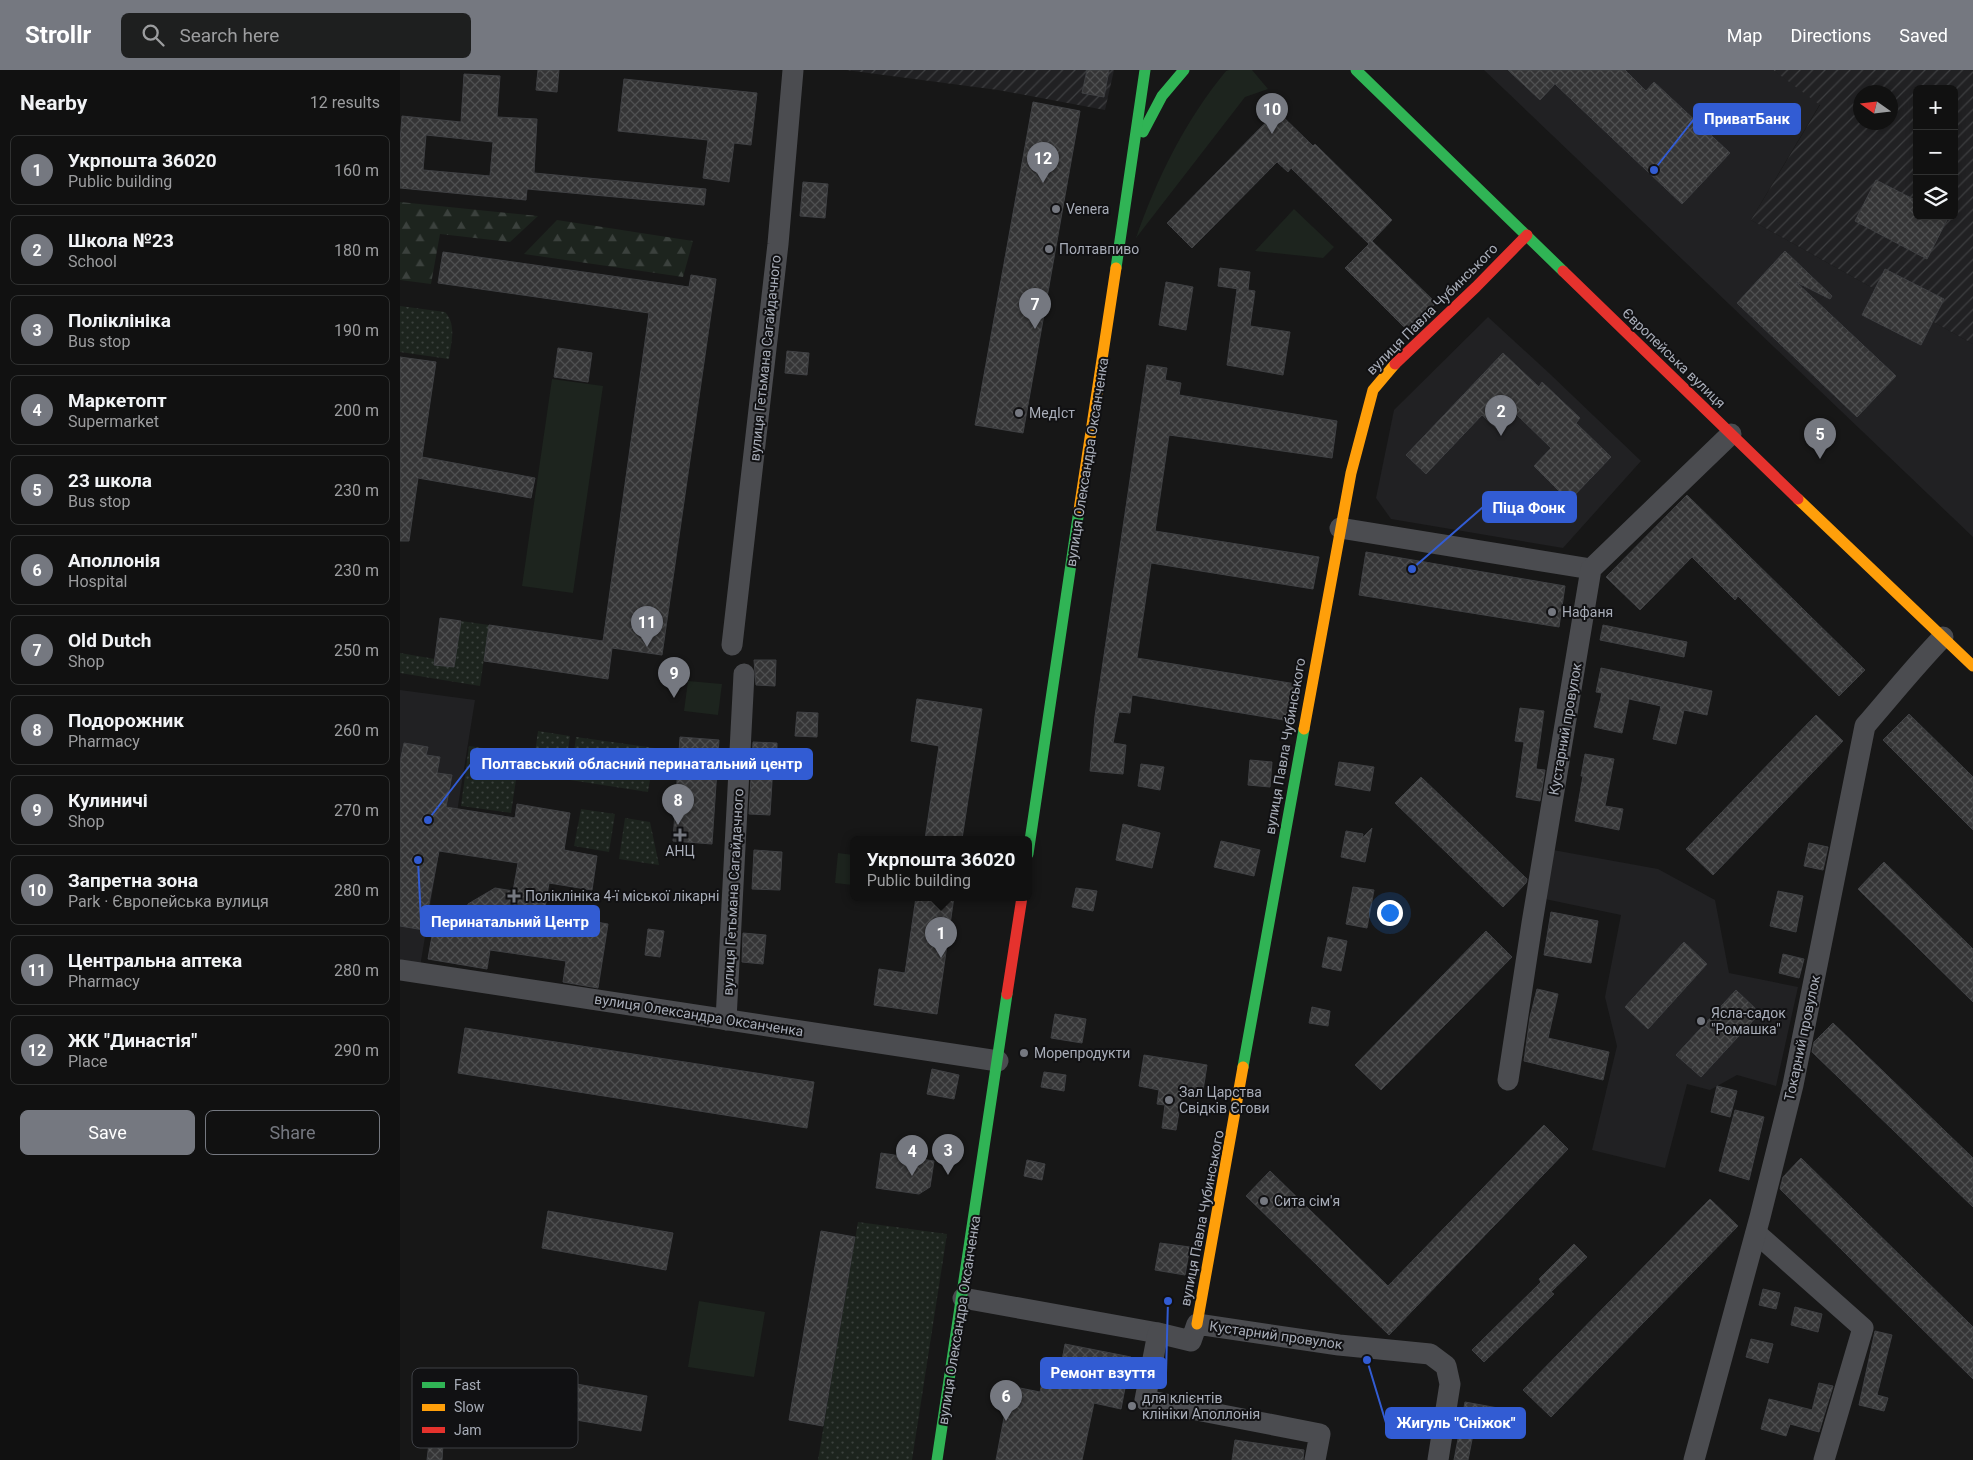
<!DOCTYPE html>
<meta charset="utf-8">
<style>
body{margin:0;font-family:Roboto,sans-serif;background:#1e1f1f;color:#f1f3f6}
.controls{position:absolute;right:15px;top:15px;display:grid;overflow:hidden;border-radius:8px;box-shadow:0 2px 8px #0003}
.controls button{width:45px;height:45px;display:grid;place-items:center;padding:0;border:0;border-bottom:1px solid #303131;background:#111;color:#f1f3f6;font:25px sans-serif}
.compass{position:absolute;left:1453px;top:15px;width:45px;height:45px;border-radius:50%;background:#111;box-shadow:0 2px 8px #0003;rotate:284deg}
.you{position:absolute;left:989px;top:842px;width:18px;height:18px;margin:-12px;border:4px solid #fff;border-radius:50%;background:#1a73e8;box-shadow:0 0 0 8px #1a73e833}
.badge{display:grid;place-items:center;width:32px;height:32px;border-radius:50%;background:#757880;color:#fff;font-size:16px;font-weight:700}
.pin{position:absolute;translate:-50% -41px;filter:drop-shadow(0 1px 2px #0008)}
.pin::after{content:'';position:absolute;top:26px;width:18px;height:15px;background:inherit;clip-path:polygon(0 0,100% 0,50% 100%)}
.popup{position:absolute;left:450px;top:766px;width:182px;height:65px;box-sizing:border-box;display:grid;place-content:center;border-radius:8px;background:#111;filter:drop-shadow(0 1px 4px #0005);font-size:16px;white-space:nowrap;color:#9c9d9f}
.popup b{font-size:19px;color:#f1f3f6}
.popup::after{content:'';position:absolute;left:50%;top:100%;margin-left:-10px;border:10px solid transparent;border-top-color:#111}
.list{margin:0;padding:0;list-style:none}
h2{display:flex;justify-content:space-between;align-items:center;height:65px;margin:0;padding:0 20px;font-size:21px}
h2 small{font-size:16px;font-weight:400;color:#9c9d9f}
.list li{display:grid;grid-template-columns:32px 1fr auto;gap:15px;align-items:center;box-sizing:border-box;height:70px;margin:0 10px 10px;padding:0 10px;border:1px solid #303131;border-radius:8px}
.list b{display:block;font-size:19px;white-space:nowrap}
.list p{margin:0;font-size:16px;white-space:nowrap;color:#9c9d9f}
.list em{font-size:16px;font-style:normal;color:#9c9d9f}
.actions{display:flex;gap:10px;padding:15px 20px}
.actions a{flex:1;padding:11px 0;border:1px solid #757880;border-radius:8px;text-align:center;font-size:18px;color:#757880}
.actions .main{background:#757880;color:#fff}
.icon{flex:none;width:28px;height:28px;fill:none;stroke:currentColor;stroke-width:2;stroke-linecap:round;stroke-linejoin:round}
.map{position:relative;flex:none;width:1573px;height:1390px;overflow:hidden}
header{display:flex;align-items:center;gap:30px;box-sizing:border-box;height:70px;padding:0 25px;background:#757880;color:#fff}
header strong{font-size:24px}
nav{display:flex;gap:28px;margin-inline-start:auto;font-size:18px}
.search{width:350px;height:45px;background:#1e1f1f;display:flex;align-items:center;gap:12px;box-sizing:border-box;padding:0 18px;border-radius:8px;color:#9c9d9f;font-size:19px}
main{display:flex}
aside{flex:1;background:#111}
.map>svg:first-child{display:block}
.built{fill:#212123}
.industrial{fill:url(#industrial-furrows);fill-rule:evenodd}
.grass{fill:url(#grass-dots)}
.forest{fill:url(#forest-firs)}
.park{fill:#1d241e}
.building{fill:url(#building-cross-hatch);stroke:#3f4043;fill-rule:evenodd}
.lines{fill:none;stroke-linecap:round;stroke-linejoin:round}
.street{stroke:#4b4c50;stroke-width:21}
.fast{stroke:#30b455;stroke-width:11}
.slow{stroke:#ff9f0a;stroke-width:11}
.jam{stroke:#e5322d;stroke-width:11}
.poi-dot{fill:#757880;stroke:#111113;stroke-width:2}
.labels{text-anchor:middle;stroke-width:4;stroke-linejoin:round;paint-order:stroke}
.poi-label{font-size:14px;fill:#a8adb8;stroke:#111113;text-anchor:start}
.street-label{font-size:14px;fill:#a8adb8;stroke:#111113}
.key{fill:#111113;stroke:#3e4045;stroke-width:1}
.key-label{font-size:14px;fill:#a8adb8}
.leader{fill:none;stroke:#325cd3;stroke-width:2}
.callout-dot{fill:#325cd3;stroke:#111113;stroke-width:2}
.callout{fill:#325cd3;stroke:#325cd3;stroke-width:2}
.callout-label{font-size:15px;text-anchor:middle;font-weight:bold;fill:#fff}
</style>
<header>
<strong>Strollr</strong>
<div class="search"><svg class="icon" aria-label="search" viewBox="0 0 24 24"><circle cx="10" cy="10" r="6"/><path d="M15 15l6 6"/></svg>Search here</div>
<nav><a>Map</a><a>Directions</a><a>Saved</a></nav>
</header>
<main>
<aside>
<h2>Nearby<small>12 results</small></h2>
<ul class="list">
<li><span class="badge">1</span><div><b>Укрпошта 36020</b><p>Public building</p></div><em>160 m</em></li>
<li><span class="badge">2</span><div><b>Школа №23</b><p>School</p></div><em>180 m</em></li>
<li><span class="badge">3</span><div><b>Поліклініка</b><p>Bus stop</p></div><em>190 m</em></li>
<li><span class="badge">4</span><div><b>Маркетопт</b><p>Supermarket</p></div><em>200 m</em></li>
<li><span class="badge">5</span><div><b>23 школа</b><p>Bus stop</p></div><em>230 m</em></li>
<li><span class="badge">6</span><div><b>Аполлонія</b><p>Hospital</p></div><em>230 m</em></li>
<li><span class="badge">7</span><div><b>Old Dutch</b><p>Shop</p></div><em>250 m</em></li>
<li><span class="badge">8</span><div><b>Подорожник</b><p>Pharmacy</p></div><em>260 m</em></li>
<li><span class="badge">9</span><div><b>Кулиничі</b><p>Shop</p></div><em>270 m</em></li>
<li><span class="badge">10</span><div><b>Запретна зона</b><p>Park · Європейська вулиця</p></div><em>280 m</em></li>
<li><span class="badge">11</span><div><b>Центральна аптека</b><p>Pharmacy</p></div><em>280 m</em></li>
<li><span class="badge">12</span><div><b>ЖК &quot;Династія&quot;</b><p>Place</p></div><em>290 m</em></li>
</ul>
<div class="actions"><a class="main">Save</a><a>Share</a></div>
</aside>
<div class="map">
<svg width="1573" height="1390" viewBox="0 0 1573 1390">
<defs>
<pattern id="industrial-furrows" width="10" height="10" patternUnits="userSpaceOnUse" patternTransform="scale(1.25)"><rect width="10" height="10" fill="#212123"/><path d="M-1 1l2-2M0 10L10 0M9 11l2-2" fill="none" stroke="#3e3f41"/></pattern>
<pattern id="grass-dots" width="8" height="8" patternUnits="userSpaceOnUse" patternTransform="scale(1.25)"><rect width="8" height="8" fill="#1d241e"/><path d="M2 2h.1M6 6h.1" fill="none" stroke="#3b413d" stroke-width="1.8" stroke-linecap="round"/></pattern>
<pattern id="forest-firs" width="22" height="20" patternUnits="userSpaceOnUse" patternTransform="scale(1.25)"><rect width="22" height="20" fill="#1d241e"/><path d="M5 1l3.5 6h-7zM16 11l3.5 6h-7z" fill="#3b413d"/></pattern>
<pattern id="building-cross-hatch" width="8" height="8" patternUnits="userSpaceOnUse" patternTransform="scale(1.25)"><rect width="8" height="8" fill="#353536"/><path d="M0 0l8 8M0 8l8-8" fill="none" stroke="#4f5051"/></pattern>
</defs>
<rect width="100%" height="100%" fill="#171717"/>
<!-- built -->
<g class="built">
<polygon points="1084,0 1373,0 1420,34 1351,150 1573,274 1573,467"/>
<polygon points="1088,247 1150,304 1241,391 1163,478 991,449 976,428 994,340"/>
<polygon points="0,620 75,630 54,761 41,770 20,897 0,894"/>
<polygon points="1153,780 1258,799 1315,830 1329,903 1398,917 1376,1016 1337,1005 1310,1020 1287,1014 1265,1098 1192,1080 1217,976 1205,927 1221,845 1145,829"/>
</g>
<!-- industrial -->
<g class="industrial">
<polygon points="446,0 714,0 705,40 598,20"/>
<path d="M1373,0H1573V274L1351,150L1420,35ZM1517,19H1554V146H1517ZM1460,22H1490V52H1460Z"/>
</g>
<!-- grass -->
<g class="grass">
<path d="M0,236L45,242C57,255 51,273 49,289L0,282Z"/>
<polygon points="61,551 89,555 80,616 0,603 0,583 35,589 34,595 54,597"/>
<polygon points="138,661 170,666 164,709 132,705"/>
<polygon points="176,667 255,678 248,722 170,710"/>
<polygon points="69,676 120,683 111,743 61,736"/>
<polygon points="181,739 215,744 209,782 174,776"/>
<polygon points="225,748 250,752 259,795 219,789"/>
<polygon points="458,1152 547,1164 512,1390 418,1390"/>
</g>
<!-- forest -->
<g class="forest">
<polygon points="0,132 138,146 110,172 40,164 31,214 0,210"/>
<polygon points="157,150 293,171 283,207 124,184"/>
</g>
<!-- park -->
<g class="park">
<path d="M829,0H852L868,19L845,27L736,168C757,108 785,51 826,1Z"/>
<polygon points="894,139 934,177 923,188 855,181"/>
<polygon points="152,309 203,316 173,523 122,516"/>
<polygon points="288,611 322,614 318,645 284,641"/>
<polygon points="438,783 453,785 453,815 435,813"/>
<polygon points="299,1231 365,1242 354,1307 288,1297"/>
</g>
<!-- building -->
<g class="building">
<polygon points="138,0 159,0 157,22 136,20"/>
<polygon points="687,0 709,0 704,27 682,23"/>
<polygon points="1108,0 1225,0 1246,21 1254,12 1330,83 1282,134 1155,14 1140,30"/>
<path d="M64,4L100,6L97,47L137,49L134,103L306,119L304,135L127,119L126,130L0,118V71L2,46L61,52ZM26,65L93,72L90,106L23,100Z"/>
<polygon points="224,9 357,23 351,75 334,73 329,112 303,108 308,70 218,61"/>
<polygon points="633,32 680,41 623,363 575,355"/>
<polygon points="877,41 913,76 915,74 992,150 972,171 1036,233 1007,260 945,198 969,174 891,98 888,102 877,92 792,178 767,153"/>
<polygon points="1476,110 1517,131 1517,146 1549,146 1527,189 1455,151"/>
<polygon points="403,112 428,114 425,148 400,146"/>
<polygon points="1385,181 1432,226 1430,229 1396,212 1496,306 1457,347 1337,233"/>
<polygon points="43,182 289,217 291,205 316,209 262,585 212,578 208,609 84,591 89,555 203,571 249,243 38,213"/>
<polygon points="820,198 850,202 848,220 855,221 850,256 890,262 883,305 827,295 837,219 839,219 818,216"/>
<polygon points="1485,199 1544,229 1521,275 1462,245"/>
<polygon points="766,212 793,217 786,260 759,255"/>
<polygon points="158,278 192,283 188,312 154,307"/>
<polygon points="387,281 409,283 407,305 385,303"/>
<polygon points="1103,283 1139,317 1142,312 1180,348 1176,353 1211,387 1169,431 1134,396 1151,378 1113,341 1096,358 1082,345 1026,404 1006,385"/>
<polygon points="0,287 36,292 22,387 135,408 131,428 18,408 9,471 0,471"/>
<polygon points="747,295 767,298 765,310 781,313 779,325 937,351 932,388 769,365 755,461 919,487 913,519 751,493 737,588 896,614 890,651 732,625 730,643 719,642 713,673 726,675 723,704 690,701 695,646"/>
<polygon points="1287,425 1465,600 1439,626 1338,526 1335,530 1292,487 1240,540 1206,507"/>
<polygon points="966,482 1165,516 1159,557 959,525"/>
<polygon points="40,548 61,551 54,597 34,595"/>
<polygon points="1203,555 1287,572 1284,587 1200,570"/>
<polygon points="354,590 376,590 375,616 356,615"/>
<polygon points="1201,598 1312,621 1307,645 1284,640 1276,674 1253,669 1261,636 1229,629 1222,663 1194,657 1202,623 1196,622"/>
<polygon points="517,629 582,639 562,769 525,769 539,676 511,671"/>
<polygon points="1120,638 1144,641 1136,699 1145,700 1140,731 1116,727 1124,672 1115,671"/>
<polygon points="397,642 418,643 417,667 395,666"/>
<polygon points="1509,644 1573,707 1573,760 1483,670"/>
<polygon points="1416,645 1443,671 1313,805 1286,779"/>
<polygon points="280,667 319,670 312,774 273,771"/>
<polygon points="353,672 377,673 377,695 373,695 370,745 349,744"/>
<polygon points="4,673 28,677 26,685 40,687 37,703 52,705 46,737 115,748 117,734 170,743 164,780 197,786 192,820 149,813 141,863 170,867 172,848 208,854 198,918 163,912 166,891 90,880 87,899 28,889 34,854 64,859 68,834 95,818 113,821 118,793 39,781 24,860 0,856 0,692"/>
<polygon points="1185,684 1214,689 1205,736 1223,739 1219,760 1175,751 1183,706 1181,706"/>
<polygon points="850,690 872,692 870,717 848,715"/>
<polygon points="939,692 974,697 970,721 935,715"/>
<polygon points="741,694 764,697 760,720 738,716"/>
<polygon points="1021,707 1127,809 1126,813 1103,837 995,733"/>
<polygon points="723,754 760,763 752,798 716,790"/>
<polygon points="972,758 965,792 941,787 946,761 963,764 962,768"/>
<polygon points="821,771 860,780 854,806 814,797"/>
<polygon points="1409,773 1428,777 1423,800 1404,796"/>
<polygon points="354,780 382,782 380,820 352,819"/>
<polygon points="1484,792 1573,879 1573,932 1458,819"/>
<polygon points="953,817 974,820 967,858 946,854"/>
<polygon points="676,818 697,821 693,841 672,837"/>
<polygon points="1378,821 1403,826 1396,862 1370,856"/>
<polygon points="516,827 554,827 537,944 474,935 479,899 505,903"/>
<polygon points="1151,842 1198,851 1191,893 1144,885"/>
<polygon points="248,859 264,861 260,887 245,885"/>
<polygon points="1086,861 1112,887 981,1020 955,995"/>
<polygon points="343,863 366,865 363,894 342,892"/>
<polygon points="928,867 947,871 941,901 922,897"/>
<polygon points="1284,872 1307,894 1248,959 1225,937"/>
<polygon points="1383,884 1404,889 1399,908 1379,903"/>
<polygon points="1137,919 1158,924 1148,968 1209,982 1203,1010 1124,991 1130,947"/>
<polygon points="1336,920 1360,943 1301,1007 1276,985"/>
<polygon points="912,937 930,941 928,956 909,953"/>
<polygon points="655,944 686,949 682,973 651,968"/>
<polygon points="1433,953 1573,1088 1573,1137 1412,982 1414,972"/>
<polygon points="65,958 414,1012 407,1058 58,1003"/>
<polygon points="744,985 807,995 802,1027 782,1024 776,1060 762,1058 765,1035 757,1034 759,1020 739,1016"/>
<polygon points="532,999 559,1005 554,1029 527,1024"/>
<polygon points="644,1002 666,1005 664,1021 641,1017"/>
<polygon points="1317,1016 1337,1021 1330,1047 1311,1042"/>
<polygon points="1335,1040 1364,1047 1349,1110 1319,1101"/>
<polygon points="1144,1055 1168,1079 989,1265 846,1126 870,1101 988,1216"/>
<polygon points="481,1083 534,1091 530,1117 519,1124 476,1118"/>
<polygon points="1401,1088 1573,1257 1573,1309 1380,1119 1383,1107"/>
<polygon points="627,1090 645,1094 642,1110 624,1106"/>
<polygon points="1310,1129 1338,1156 1151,1347 1123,1320"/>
<polygon points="148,1141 273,1163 266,1200 142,1178"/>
<polygon points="421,1161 455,1167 423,1356 389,1350"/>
<polygon points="760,1173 790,1177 785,1205 755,1200"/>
<polygon points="1174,1174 1187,1187 1151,1222 1154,1224 1084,1292 1072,1280 1141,1212 1139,1209"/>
<polygon points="1363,1219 1380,1223 1376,1239 1359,1235"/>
<polygon points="1395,1237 1422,1244 1418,1262 1391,1255"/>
<polygon points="1475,1261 1492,1265 1477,1325 1488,1328 1484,1341 1459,1335"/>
<polygon points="1351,1269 1373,1274 1368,1293 1346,1287"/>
<polygon points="665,1274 731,1287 721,1339 694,1333 682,1390 596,1390 610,1316 640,1322 644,1304 659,1307"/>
<polygon points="123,1305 247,1326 241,1361 117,1340"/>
<polygon points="1419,1313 1433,1316 1419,1362 1390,1354 1386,1366 1361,1359 1369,1329 1412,1340"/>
<polygon points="1065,1332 1098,1338 1096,1352 1076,1349 1068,1390 1054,1390"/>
<polygon points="835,1370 904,1380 903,1390 832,1390"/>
<polygon points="29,1373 43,1374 42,1390 27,1390"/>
</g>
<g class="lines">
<!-- street -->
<g class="street">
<polyline points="940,458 1191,499"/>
<polyline points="332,575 378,174 393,0"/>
<polyline points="0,900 598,991"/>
<polyline points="326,950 344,604"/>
<polyline points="1108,1010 1132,853 1191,499 1331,364"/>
<polyline points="1356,1163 1463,1258 1424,1390"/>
<polyline points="563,1228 758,1263 791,1271 797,1254 939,1275 1030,1284 1046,1296 1050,1314 1038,1390"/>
<polyline points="758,1263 745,1330 920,1364 915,1390"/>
<path d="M1294,1390L1360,1147L1393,1015L1465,656C1491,626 1515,596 1543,567"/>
</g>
<!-- fast -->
<g class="fast">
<polyline points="956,0 1163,201"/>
<polyline points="743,62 762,26 784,0"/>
<polyline points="716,198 745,0"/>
<polyline points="628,784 679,440"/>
<polyline points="843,997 904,659"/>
<polyline points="537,1390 607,924"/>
</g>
<!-- slow -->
<g class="slow">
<polyline points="1398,429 1573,596"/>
<polyline points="679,440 716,198"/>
<polyline points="904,659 951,403 973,320 995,294"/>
<polyline points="797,1254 843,997"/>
</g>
<!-- jam -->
<g class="jam">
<polyline points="1163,201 1398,429"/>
<polyline points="995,294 1076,217 1127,165"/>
<polyline points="607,924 622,827"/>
</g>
</g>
<!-- markers -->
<g class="poi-dot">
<circle cx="656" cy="139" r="5"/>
<circle cx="649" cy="179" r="5"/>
<circle cx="619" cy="343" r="5"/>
<circle cx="1152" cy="542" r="5"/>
<path d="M277.5 757.5h5v5h5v5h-5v5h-5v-5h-5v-5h5z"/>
<path d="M111.5 818.5h5v5h5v5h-5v5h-5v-5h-5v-5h5z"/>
<circle cx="1301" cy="951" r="5"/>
<circle cx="624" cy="983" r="5"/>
<circle cx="769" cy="1030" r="5"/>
<circle cx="864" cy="1131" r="5"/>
<circle cx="732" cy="1336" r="5"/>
</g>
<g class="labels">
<!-- poi labels -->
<g class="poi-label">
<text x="666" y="144">Venera</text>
<text x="659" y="184">Полтавпиво</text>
<text x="629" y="348">МедІст</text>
<text x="1162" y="547">Нафаня</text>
<text x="280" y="786" text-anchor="middle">АНЦ</text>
<text x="125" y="831">Поліклініка 4-ї міської лікарні</text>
<text x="1311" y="948">Ясла-садок<tspan x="1311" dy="16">"Ромашка"</tspan></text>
<text x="634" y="988">Морепродукти</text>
<text x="779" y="1027">Зал Царства<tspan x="779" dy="16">Cвідків Єгови</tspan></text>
<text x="874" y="1136">Сита сім'я</text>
<text x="742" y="1333">для клієнтів<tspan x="742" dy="16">клініки Аполлонія</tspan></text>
</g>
<!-- street labels -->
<g class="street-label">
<text transform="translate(1032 239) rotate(-45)" y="5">вулиця Павла Чубинського</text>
<text transform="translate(365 288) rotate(-84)" y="5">вулиця Гетьмана Сагайдачного</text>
<text transform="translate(1274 288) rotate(44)" y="5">Європейська вулиця</text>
<text transform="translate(687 392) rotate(-81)" y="5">вулиця Олександра Оксанченка</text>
<text transform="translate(1165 659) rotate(-80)" y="5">Кустарний провулок</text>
<text transform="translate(885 676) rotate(-80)" y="5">вулиця Павла Чубинського</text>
<text transform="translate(333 822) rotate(-87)" y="5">вулиця Гетьмана Сагайдачного</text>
<text transform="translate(299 945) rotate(9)" y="5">вулиця Олександра Оксанченка</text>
<text transform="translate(1402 968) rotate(-78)" y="5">Токарний провулок</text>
<text transform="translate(802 1148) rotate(-79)" y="5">вулиця Павла Чубинського</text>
<text transform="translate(559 1250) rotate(-81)" y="5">вулиця Олександра Оксанченка</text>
<text transform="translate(876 1265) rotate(8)" y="5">Кустарний провулок</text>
</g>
</g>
<!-- legend -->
<rect x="12" y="1298" width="166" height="80" rx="8" class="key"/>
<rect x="22" y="1312" width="23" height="6" fill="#30b455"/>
<rect x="22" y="1334" width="23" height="7" fill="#ff9f0a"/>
<rect x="22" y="1357" width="23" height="6" fill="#e5322d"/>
<g class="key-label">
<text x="54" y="1320">Fast</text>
<text x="54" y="1342">Slow</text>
<text x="54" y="1365">Jam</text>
</g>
<!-- callouts -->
<path class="leader" d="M1254 100L1294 49M1012 499L1083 437M28 750L71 694M18 790L21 851M768 1231L766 1303M967 1290L986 1353"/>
<g class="callout-dot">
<circle cx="1254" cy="100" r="5"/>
<circle cx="1012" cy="499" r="5"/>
<circle cx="28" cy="750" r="5"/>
<circle cx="18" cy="790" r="5"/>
<circle cx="768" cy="1231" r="5"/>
<circle cx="967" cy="1290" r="5"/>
</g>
<g class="callout">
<rect x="1294" y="34" width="106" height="30" rx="5"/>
<rect x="1083" y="422" width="93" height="30" rx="5"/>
<rect x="71" y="679" width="341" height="30" rx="5"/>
<rect x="21" y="836" width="178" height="30" rx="5"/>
<rect x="641" y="1288" width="125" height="30" rx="5"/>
<rect x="986" y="1338" width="139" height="30" rx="5"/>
</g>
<g class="callout-label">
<text x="1347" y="54">ПриватБанк</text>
<text x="1129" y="443">Піца Фонк</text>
<text x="242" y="699">Полтавський обласний перинатальний центр</text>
<text x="110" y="857">Перинатальний Центр</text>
<text x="703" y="1308">Ремонт взуття</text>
<text x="1056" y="1358">Жигуль "Сніжок"</text>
</g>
</svg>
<div class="controls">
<button>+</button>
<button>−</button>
<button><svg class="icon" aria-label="layers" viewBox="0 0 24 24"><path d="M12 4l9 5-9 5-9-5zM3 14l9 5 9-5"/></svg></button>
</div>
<svg class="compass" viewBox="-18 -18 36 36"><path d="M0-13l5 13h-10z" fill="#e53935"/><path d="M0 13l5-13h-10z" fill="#9c9d9f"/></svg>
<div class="you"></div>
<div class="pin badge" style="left:541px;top:888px">1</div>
<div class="popup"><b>Укрпошта 36020</b>Public building</div>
<div class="pin badge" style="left:1101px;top:366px">2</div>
<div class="pin badge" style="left:548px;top:1105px">3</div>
<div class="pin badge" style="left:512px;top:1106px">4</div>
<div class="pin badge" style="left:1420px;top:389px">5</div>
<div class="pin badge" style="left:606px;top:1351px">6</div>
<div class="pin badge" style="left:635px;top:259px">7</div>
<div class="pin badge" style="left:278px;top:755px">8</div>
<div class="pin badge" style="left:274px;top:628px">9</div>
<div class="pin badge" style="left:872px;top:64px">10</div>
<div class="pin badge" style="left:247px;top:577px">11</div>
<div class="pin badge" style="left:643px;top:113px">12</div>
</div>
</main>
